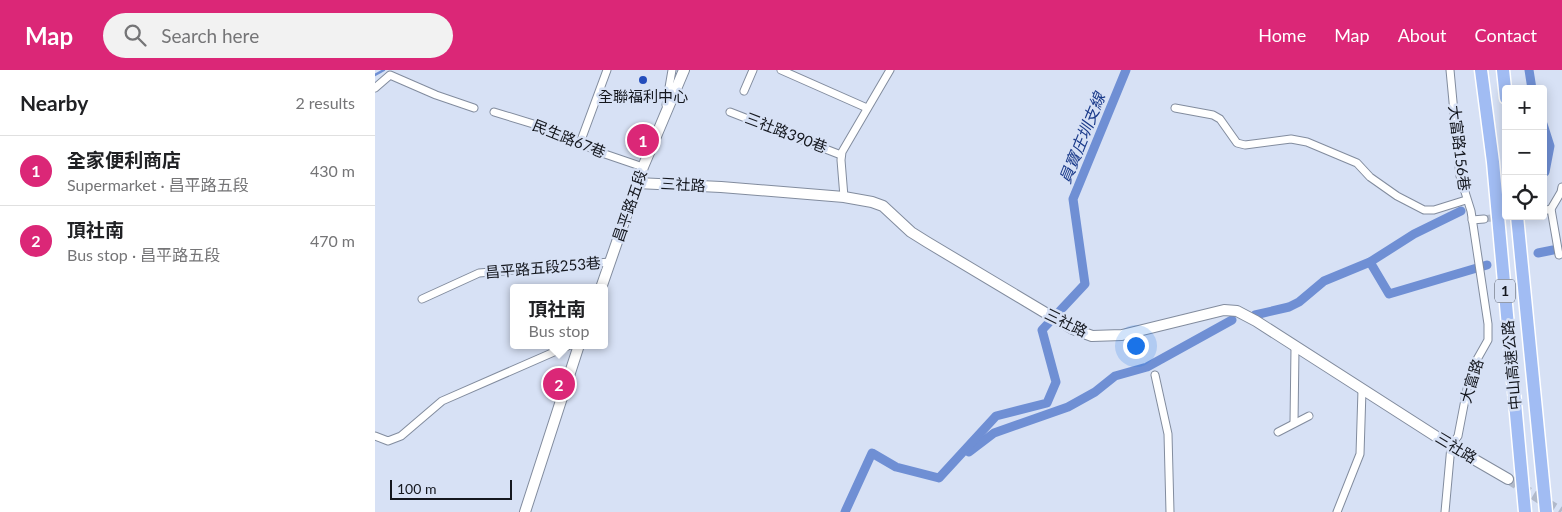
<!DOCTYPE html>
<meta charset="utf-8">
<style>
body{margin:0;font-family:Lato,"Noto Sans TC",sans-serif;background:#f2f2f2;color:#202124}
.controls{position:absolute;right:15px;top:15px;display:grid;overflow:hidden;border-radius:5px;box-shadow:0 2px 12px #0003}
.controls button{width:45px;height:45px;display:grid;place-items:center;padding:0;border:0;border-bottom:1px solid #e0e0e0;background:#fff;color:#202124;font:25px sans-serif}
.scale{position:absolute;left:15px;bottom:12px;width:122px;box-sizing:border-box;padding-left:5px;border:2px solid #14171e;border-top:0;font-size:14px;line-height:18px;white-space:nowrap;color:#14171e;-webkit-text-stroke:4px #d7e1f5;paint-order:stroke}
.you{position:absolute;left:760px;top:275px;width:18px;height:18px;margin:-12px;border:4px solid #fff;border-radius:50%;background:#1a73e8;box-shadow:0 0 0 8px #1a73e833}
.badge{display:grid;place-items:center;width:32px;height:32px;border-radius:50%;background:#db2777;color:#fff;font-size:16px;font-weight:700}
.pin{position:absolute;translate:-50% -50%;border:2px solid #fff;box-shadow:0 1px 5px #0006}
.popup{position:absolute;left:135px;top:214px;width:98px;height:65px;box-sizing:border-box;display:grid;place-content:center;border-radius:5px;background:#fff;filter:drop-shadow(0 1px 4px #0005);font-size:16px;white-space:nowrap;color:#757577}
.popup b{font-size:19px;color:#202124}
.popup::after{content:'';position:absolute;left:50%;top:100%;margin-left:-10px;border:10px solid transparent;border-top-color:#fff}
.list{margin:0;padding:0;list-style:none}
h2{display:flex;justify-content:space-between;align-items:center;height:65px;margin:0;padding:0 20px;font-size:21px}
h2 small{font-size:16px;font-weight:400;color:#757577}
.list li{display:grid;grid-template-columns:32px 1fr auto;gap:15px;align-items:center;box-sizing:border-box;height:70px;padding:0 20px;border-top:1px solid #e0e0e0}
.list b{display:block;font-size:19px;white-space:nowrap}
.list p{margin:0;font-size:16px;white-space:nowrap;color:#757577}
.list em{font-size:16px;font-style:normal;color:#757577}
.icon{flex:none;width:28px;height:28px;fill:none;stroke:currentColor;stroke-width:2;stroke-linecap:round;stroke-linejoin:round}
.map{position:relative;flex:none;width:1187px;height:442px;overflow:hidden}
header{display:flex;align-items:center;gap:30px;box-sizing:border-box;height:70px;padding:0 25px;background:#db2777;color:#fff}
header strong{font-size:24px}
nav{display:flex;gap:28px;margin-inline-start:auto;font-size:18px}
.search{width:350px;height:45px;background:#f2f2f2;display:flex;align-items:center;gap:12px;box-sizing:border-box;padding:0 18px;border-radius:28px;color:#757577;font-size:19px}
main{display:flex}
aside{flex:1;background:#fff}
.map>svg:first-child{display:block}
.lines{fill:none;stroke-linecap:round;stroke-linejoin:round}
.stream{stroke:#6f8fd4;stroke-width:2.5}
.canal{stroke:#6f8fd4;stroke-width:9}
.street-tunnel{stroke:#b0b9ca;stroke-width:7;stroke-dasharray:7 3.5;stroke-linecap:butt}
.secondary-tunnel{stroke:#b0b9ca;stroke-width:10;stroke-dasharray:10 5;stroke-linecap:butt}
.street-casing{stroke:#828c9e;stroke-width:9}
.secondary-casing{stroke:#828c9e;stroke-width:12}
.highway-casing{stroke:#fff;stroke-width:15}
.street{stroke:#fff;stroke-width:7}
.secondary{stroke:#fff;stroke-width:10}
.highway{stroke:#a1bcf3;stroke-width:12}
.poi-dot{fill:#234dbc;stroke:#d7e1f5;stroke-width:2}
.labels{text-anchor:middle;stroke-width:5;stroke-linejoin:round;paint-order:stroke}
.shield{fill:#d7e1f5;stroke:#4e545e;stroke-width:1}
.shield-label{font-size:14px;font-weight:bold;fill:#14171e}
.poi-label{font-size:15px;fill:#14171e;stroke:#d7e1f5}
.street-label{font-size:15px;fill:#14171e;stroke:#d7e1f5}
.water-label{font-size:16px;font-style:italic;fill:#1a3a8a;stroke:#d7e1f5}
</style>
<header>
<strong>Map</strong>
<div class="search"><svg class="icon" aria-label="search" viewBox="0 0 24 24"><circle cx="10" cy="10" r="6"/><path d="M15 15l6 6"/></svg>Search here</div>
<nav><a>Home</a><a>Map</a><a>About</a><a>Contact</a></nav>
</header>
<main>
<aside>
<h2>Nearby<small>2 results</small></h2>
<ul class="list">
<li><span class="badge">1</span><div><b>全家便利商店</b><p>Supermarket · 昌平路五段</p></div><em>430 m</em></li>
<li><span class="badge">2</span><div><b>頂社南</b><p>Bus stop · 昌平路五段</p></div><em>470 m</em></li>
</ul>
</aside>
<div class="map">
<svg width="1187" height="442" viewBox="0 0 1187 442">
<rect width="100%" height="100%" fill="#d7e1f5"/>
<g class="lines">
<!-- stream -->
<polyline class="stream" points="0,5 9,0"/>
<!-- canal -->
<g class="canal">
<polyline points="1154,0 1157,19"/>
<polyline points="1168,54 1175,76 1170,102 1168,103"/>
<polyline points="1163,183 1178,180"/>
<polyline points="995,192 1014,224 1112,195"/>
<polyline points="880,245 914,237 924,232 949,211 995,192 1039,164 1086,141"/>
<polyline points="594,382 619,363 693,337 720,322 740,306 772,297 857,250"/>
<polyline points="470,442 497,383 521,397 564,408 621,346 672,333 681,312 667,260 710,214 698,129 751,0"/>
</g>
<!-- street-tunnel -->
<polyline class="street-tunnel" points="1109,149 1131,146"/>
<!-- secondary-tunnel -->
<polyline class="secondary-tunnel" points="1133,409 1186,442"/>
<defs>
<g id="street">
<polyline points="406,0 492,38"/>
<polyline points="0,18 15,5 61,25 99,38"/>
<polyline points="369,21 378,0"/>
<polyline points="291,35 297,0"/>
<polyline points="800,38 838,45 845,49 862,73 870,75 916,69 932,72 982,93 995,107 1022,126 1049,140 1059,140 1091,130"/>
<polyline points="119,42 178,60 224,82 268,97"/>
<polyline points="355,42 466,85"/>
<polyline points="205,73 232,0"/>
<polyline points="469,127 466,90 467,82 515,0"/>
<polyline points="1168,141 1176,139"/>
<polyline points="1097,150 1109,149"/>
<polyline points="1184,185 1176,139 1186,122 1187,117"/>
<polyline points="47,229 104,203 235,192"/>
<polyline points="780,305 793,364 795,442"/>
<polyline points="919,353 920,278"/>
<polyline points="903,362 934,346"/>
<polyline points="0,366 13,371 26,366 67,331 195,275"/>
<polyline points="962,442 985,384 987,320"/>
<polyline points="1070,442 1076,376 1083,366 1093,314 1100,293 1113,270 1113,254 1096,141 1085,106 1075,0"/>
</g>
<g id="secondary">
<polyline points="262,113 346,117 469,127 497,132 508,136 536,162 552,172 674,245 698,259 717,266 747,265 849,240 862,241 881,251 1076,376 1133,409"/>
<polyline points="226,218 268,97 309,0"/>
<polyline points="150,442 204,275"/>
</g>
<g id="highway">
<polyline points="1106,0 1118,92 1150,442"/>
<polyline points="1128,0 1131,28"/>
<polyline points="1142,146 1171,442"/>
</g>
</defs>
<!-- street casing -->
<use href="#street" class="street-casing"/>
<!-- secondary casing -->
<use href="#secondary" class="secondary-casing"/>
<!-- highway casing -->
<use href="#highway" class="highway-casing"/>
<!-- street -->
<use href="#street" class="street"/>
<!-- secondary -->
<use href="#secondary" class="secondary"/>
<!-- highway -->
<use href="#highway" class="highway"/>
</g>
<!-- markers -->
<circle class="poi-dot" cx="268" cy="10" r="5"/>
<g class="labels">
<!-- shield labels -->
<rect class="shield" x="1120" y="209.5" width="20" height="23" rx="4"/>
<g class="shield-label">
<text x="1130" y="226">1</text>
</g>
<!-- poi labels -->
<g class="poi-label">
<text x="268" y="32">全聯福利中心</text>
</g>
<!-- street labels -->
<g class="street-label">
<text transform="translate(411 63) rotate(21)" y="5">三社路390巷</text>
<text transform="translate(194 69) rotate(22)" y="5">民生路67巷</text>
<text transform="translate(1084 78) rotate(83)" y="5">大富路156巷</text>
<text transform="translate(308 115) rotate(3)" y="5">三社路</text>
<text transform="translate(255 136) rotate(-71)" y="5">昌平路五段</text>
<text transform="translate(168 198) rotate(-5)" y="5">昌平路五段253巷</text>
<text transform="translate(691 253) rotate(26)" y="5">三社路</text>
<text transform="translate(1137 295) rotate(-95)" y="5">中山高速公路</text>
<text transform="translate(1097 311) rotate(-73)" y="5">大富路</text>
<text transform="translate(1081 378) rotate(31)" y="5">三社路</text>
</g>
<!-- water labels -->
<g class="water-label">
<text transform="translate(707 68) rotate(-68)" y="6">員寶庄圳支線</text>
</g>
</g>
</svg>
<div class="controls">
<button>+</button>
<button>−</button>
<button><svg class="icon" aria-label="locate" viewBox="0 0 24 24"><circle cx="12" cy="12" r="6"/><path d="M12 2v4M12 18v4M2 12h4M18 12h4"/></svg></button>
</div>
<div class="scale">100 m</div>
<div class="you"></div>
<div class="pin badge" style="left:268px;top:70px">1</div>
<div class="pin badge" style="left:184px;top:314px">2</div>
<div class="popup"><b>頂社南</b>Bus stop</div>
</div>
</main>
